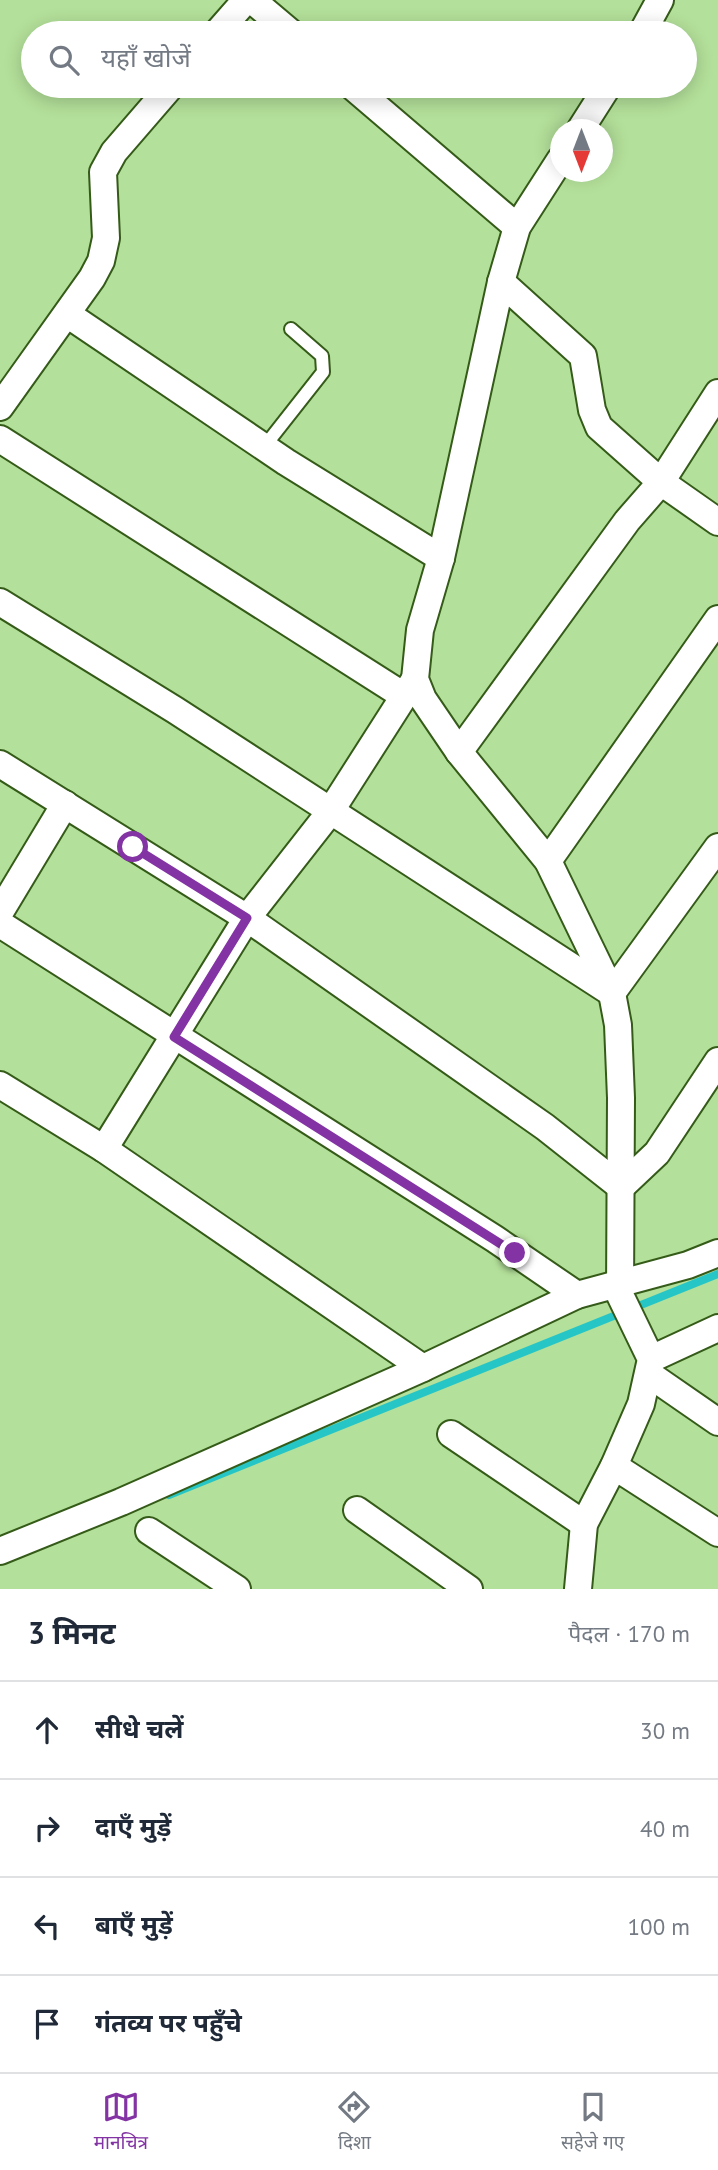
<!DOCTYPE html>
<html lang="hi">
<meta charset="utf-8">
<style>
body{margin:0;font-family:"PT Sans","Noto Sans Devanagari",sans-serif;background:#f6f6f7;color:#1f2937}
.compass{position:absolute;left:550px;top:119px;width:63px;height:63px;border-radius:50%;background:#fff;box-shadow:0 4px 18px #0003;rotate:180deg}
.stop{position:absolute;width:21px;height:21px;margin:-16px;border:5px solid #8333a3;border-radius:50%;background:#fff}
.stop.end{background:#8333a3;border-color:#fff;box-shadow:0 2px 7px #0008}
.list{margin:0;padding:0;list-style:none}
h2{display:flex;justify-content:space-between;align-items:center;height:91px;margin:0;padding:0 28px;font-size:30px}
h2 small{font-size:23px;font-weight:400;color:#747a83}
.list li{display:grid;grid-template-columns:46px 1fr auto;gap:21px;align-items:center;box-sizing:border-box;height:98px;padding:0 28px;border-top:2px solid #e0e1e3}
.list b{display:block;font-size:26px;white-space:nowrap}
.list em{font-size:23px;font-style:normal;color:#747a83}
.icon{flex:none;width:38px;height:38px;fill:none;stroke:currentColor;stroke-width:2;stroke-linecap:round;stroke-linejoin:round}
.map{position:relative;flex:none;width:718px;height:1589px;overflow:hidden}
.search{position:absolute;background:#fff;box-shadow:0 4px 18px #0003;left:21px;right:21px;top:21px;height:77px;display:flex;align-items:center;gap:18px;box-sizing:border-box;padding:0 24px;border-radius:38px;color:#747a83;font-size:26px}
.sheet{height:483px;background:#fff}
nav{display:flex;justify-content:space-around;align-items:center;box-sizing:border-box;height:98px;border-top:2px solid #e0e1e3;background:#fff;font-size:19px;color:#747a83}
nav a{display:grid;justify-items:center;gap:4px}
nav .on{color:#8333a3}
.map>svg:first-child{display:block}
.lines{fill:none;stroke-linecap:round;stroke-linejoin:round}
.stream{stroke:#26c6c6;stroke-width:8}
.service-casing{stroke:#355b19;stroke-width:16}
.minor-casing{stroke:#355b19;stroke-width:30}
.service{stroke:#fff;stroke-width:12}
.minor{stroke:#fff;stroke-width:26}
.route{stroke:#8333a3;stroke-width:9}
</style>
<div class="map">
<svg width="718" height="1589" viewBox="0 0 718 1589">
<rect width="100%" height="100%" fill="#b3e09a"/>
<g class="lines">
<!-- stream -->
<polyline class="stream" points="169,1495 718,1274"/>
<defs>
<polyline id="service" points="264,447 323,372 322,356 291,329"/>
<g id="minor">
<polyline points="252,0 291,33"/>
<polyline points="217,33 246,0"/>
<polyline points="642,33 660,0"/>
<polyline points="352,86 517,227"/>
<polyline points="580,130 608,86"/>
<polyline points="560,160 517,227 501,282 441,558 420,630 415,679 423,699 459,752 548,861 612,993 618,1025 621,1098 620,1295 651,1359 641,1404 614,1466 584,1524 578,1589"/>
<polyline points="501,282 583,356 592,410 599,427 661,482 718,522"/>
<polyline points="67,314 286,462 441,558"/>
<polyline points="0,407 92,278 101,261 106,238 103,172 114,152 171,86"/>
<polyline points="0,439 404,696"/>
<polyline points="0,602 175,710 612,993 718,847"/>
<polyline points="459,752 627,521 661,482 718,393"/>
<polyline points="0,764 247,918 545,1127 621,1187 657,1153 718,1061"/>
<polyline points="548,861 718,619"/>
<polyline points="0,912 65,804"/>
<polyline points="0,924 495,1239 577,1295"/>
<polyline points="0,1085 104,1149 423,1368"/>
<polyline points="104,1149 247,918 330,812 415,679"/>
<polyline points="651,1359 718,1328"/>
<polyline points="650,1375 718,1422"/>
<polyline points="451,1434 584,1524"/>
<polyline points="614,1466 718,1533"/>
<polyline points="357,1510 469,1589"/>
<polyline points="149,1531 237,1589"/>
<polyline points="0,1551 121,1502 423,1368 577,1295 688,1265 718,1253"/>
</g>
</defs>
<!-- service casing -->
<use href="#service" class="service-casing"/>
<!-- minor casing -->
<use href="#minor" class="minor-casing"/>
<!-- service -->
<use href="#service" class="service"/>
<!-- minor -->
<use href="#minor" class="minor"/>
</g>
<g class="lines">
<!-- route -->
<polyline class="route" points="133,847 247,918 174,1037 515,1253"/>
</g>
</svg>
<svg class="compass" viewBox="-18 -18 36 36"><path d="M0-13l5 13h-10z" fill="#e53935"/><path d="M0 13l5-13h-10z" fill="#747a83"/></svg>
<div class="stop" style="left:133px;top:847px"></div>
<div class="stop end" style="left:515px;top:1253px"></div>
<div class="search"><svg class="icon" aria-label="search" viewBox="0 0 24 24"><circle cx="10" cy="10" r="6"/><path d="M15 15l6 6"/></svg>यहाँ खोजें</div>
</div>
<section class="sheet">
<h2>3 मिनट<small>पैदल · 170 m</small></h2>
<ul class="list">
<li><svg class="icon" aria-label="ahead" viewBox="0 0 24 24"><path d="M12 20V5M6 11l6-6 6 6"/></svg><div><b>सीधे चलें</b></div><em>30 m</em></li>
<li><svg class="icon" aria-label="right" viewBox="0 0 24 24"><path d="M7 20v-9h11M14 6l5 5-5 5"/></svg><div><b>दाएँ मुड़ें</b></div><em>40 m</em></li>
<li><svg class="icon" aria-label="left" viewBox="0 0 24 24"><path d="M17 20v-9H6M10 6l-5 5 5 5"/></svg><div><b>बाएँ मुड़ें</b></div><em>100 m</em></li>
<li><svg class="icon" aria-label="arrive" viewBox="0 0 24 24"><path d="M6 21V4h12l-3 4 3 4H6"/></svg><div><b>गंतव्य पर पहुँचे</b></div></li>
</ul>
</section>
<nav>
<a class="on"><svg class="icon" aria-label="map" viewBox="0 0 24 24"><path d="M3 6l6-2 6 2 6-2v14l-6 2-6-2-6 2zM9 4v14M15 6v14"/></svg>मानचित्र</a>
<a><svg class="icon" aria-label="directions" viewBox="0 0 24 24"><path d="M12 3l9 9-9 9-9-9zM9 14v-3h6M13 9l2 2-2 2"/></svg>दिशा</a>
<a><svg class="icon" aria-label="saved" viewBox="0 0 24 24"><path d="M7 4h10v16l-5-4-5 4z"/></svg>सहेजे गए</a>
</nav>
